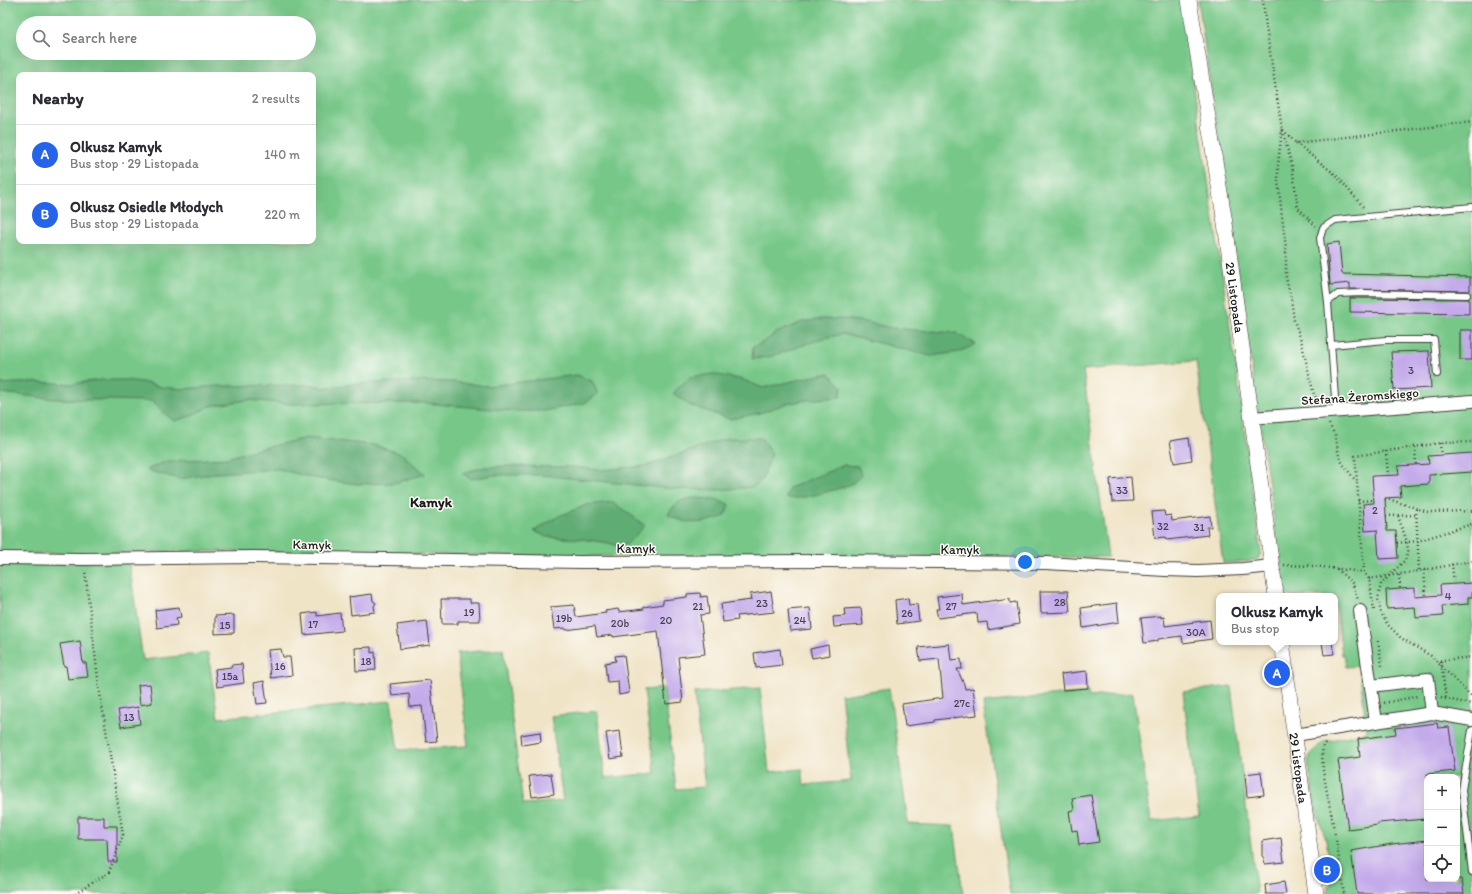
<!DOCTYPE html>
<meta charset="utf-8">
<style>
body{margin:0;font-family:Itim,sans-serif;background:#f7f7f7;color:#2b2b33}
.controls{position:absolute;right:12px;bottom:12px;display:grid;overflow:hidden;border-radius:8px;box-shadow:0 4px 16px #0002}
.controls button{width:36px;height:36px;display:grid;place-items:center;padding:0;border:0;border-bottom:1px solid #e1e1e2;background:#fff;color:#2b2b33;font:20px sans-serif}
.you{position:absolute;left:1025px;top:562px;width:14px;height:14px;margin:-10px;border:3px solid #fff;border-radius:50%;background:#1a73e8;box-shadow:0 0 0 6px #1a73e833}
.badge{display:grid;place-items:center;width:26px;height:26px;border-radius:50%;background:#2563eb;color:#fff;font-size:13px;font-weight:700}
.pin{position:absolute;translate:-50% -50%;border:2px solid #fff;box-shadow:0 1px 4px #0006}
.popup{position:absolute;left:1216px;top:593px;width:122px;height:52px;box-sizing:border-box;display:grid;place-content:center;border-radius:8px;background:#fff;filter:drop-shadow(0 1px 3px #0005);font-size:13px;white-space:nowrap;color:#7c7c81}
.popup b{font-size:15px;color:#2b2b33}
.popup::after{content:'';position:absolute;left:50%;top:100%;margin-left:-8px;border:8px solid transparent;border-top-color:#fff}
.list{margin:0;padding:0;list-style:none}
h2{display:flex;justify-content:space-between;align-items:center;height:52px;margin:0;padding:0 16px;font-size:17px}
h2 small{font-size:13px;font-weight:400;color:#7c7c81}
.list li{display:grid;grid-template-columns:26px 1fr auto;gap:12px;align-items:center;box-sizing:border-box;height:60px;padding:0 16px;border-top:1px solid #e1e1e2}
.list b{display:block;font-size:15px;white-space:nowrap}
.list p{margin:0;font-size:13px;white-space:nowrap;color:#7c7c81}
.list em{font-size:13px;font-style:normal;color:#7c7c81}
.icon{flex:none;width:22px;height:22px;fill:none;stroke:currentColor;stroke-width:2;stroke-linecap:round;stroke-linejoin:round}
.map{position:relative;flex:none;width:1472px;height:894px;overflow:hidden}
.search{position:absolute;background:#fff;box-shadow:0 4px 16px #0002;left:16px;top:16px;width:300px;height:44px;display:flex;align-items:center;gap:10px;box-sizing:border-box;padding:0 14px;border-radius:22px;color:#7c7c81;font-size:15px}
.panel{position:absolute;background:#fff;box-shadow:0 4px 16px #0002;left:16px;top:72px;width:300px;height:172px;border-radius:8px}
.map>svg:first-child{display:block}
.green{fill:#77c788;stroke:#4a7252;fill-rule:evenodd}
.forest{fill:#61ac74;stroke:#3e6448}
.building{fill:#c3aaea}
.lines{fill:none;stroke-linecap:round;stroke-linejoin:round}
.service-casing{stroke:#3c3a36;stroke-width:8}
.minor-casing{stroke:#3c3a36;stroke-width:14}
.tertiary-casing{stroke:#3c3a36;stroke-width:16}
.path{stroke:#3c3a36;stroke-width:2.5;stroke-dasharray:1 3;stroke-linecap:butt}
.service{stroke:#fff;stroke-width:6}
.minor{stroke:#fff;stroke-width:12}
.tertiary{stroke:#fff;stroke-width:15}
.labels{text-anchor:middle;stroke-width:3;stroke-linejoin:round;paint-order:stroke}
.number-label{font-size:11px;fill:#464050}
.street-label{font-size:13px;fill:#1c1c1c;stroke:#fdfcf7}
.neighbourhood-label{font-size:14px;font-weight:bold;fill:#1c1c1c;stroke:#fdfcf7}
</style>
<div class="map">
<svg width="1472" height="894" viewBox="0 0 1472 894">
<rect width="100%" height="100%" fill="#fdfcf7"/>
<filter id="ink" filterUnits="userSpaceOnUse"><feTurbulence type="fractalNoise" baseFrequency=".025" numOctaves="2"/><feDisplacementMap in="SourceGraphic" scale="8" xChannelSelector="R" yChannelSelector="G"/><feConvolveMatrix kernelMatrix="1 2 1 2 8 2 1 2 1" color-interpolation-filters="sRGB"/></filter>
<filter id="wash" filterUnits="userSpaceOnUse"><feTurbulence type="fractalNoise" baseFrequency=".012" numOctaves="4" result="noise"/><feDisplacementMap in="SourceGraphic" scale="16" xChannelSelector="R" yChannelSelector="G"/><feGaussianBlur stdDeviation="0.9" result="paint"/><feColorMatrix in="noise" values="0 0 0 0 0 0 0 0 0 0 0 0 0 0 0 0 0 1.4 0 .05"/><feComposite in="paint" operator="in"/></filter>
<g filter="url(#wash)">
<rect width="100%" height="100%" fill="#f0e4c7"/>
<!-- green -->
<g class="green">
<path d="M3,0H1181L1237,374L1261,553L1258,559L1250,561L1223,563L1196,361L1083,370L1108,557L525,556L194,551L82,554L0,553V5ZM23,23H309V53H23ZM19,75H313V241H19Z"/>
<path d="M1198,0H1472V894H1328V886H1331V875L1335,874L1334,862L1330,863L1326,840L1315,808L1308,761L1311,753L1323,742L1367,732L1359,666L1346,667L1344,655H1342L1336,606H1335V596H1285ZM1427,777H1457V879H1427Z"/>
<polygon points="129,562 143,660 208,653 218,718 391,701 398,750 468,746 457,653 503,649 523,804 563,801 551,716 597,711 605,778 655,773 644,690 664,688 676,789 705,787 694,693 760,688 769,772 802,769 804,785 851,781 841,693 842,695 889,688 908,824 954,826 963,894 0,894 0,564"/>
<polygon points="1231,686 1257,894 1010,894 983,703 1088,692 1089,697 1133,693 1151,821 1199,816 1183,692"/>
</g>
<!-- forest -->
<g class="forest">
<polygon points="822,319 843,319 865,322 892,328 956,333 976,344 959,352 931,356 842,334 821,339 769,357 752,359 753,347 764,342 776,333 802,322"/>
<polygon points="713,374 743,380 763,388 823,374 830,374 842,387 840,397 807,400 785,404 760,413 730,419 689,405 673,393 690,377"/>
<polygon points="577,375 592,381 598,394 585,403 544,411 513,411 425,403 290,404 249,400 210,406 191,416 174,421 163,412 153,401 56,399 0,393 0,384 34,382 72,384 100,380 127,380 148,383 161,387 184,389 218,386 315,385 323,388 353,384 419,381 454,382 488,386"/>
<polygon points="306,438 374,445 402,454 425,474 394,483 357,484 313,478 279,469 216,473 180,479 146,470 167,461 228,458 246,452"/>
<polygon points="727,438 761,438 772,453 762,480 753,487 718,490 674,489 540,475 494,475 471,479 462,473 485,467 509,466 572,467 601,470 646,466"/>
<path d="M844,465L858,466L861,475C858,478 855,482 851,484C840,489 797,501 786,498L789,488Z"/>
<path d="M692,498L716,499L729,505L725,516C702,524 691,526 668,515C673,505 680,499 692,498Z"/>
<polygon points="611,502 623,509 645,526 627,544 620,547 609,543 581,539 547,537 534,531 559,516 587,505"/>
</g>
<g id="blocks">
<!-- building -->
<g class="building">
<polygon points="1339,242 1342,274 1470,277 1470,291 1350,289 1350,283 1330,285 1327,244"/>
<polygon points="1350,298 1469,299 1469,314 1350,312"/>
<rect x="1460" y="330" width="12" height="30"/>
<polygon points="1429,351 1431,388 1394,390 1391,352"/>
<polygon points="1189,438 1192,460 1174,463 1170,441"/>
<polygon points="1472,453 1472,472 1429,475 1429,484 1400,486 1401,497 1385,498 1387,531 1396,531 1398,558 1379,559 1377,530 1365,531 1363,504 1374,503 1372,476 1399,475 1398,466 1429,464 1428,456"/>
<polygon points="1131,477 1133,501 1112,502 1110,479"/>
<polygon points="1164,511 1165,516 1171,515 1172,521 1210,516 1211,527 1207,527 1208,535 1167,540 1166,537 1155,538 1152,512"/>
<polygon points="1472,583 1472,597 1468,597 1468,604 1442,606 1443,616 1416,618 1415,607 1387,609 1386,590 1415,588 1415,597 1441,595 1440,585"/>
<polygon points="771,591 774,612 737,616 738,620 723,622 721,604 751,600 750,594"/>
<polygon points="1040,591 1068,591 1070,612 1041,613"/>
<polygon points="700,593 701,597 707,596 709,614 700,615 705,654 678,657 683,702 666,704 658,631 613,637 613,635 597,637 595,626 566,630 565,628 554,629 551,607 574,605 576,617 606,613 605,611 618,609 619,612 644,609 643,607 663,604 663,600 687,597 687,594"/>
<polygon points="372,594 373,601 376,603 374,606 375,612 351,615 349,597"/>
<polygon points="962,594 963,605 997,600 997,601 1010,599 1010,603 1016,602 1019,624 988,630 987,622 978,623 977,613 938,618 936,609 939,609 937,597"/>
<polygon points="908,598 909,605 917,604 919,621 897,624 895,600"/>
<polygon points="441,599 470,599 470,603 479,603 480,621 458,621 458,624 442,624"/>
<polygon points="1117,603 1119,622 1083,628 1081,608"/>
<polygon points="179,607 181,617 176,618 177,625 157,628 155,610"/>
<polygon points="810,608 812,629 790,631 788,610"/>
<polygon points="861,608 863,625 834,627 833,617 845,616 844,609"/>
<polygon points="317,612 317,616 340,613 342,631 304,635 302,614"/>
<polygon points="234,615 234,633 215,634 215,616"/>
<polygon points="1161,616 1161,618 1164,617 1165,626 1210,620 1212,639 1183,643 1182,636 1158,639 1158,641 1144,643 1141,618"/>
<polygon points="427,621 430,645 400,649 397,625"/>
<polygon points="80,641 83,663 86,663 88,677 68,679 66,666 64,666 60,644"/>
<polygon points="1322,642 1332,642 1334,654 1324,655"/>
<polygon points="949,644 951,660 961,659 962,669 957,669 964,684 965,689 973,688 977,715 935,720 935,722 905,726 902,704 943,698 939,659 920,661 918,647"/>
<polygon points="828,645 829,655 812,658 810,649"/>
<polygon points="371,647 371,653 375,652 376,670 356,671 355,648"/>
<polygon points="281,649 283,657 290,657 292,675 271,678 268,650"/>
<polygon points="780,649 782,665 756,668 754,653"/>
<polygon points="624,655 629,693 619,695 618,681 607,682 605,663 616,661 615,656"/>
<polygon points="242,664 244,683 217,687 215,669 232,667 231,665"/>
<polygon points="1087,671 1088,688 1063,690 1061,674"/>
<polygon points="430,680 437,741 426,742 422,706 410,707 409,694 392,696 390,684"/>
<polygon points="264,681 267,703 257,704 254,683"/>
<polygon points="150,684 152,703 140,705 138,685"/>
<polygon points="138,707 140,724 121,727 118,710"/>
<polygon points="1437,723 1438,728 1449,727 1455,771 1427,774 1427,819 1378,823 1378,825 1348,829 1338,760 1360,757 1358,739 1396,734 1395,728"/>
<polygon points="620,731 623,757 610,759 606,733"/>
<polygon points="540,732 541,742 522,745 521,735"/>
<polygon points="1261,772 1264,795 1247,797 1245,774"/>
<polygon points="551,774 554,794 532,797 529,776"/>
<polygon points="1091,795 1099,842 1079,845 1077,830 1072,831 1069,811 1074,810 1072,798"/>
<polygon points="78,817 104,817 104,826 117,826 117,862 108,862 107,839 78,839"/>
<polygon points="1281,838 1284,862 1265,864 1264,858 1262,856 1262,841"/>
<polygon points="1427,840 1427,879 1462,879 1464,894 1357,894 1351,851 1392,844"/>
<polygon points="1284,882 1286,894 1266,894 1265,885"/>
</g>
</g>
</g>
<g filter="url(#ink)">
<use href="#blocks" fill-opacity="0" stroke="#3c3a36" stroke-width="1"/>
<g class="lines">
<defs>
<g id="service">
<polyline points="1328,302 1338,294 1362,293 1467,295"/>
<polyline points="1331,345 1386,340 1434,340 1437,374"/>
<polyline points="1336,411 1328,302 1320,238 1323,228 1335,220 1472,207"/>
<polyline points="1472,730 1462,790 1472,872"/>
</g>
<g id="minor">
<polyline points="1251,418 1472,401"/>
<polyline points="0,558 83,559 254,557 580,562 824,561 1046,563 1165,570 1198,571 1243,569 1272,566"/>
<polyline points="1360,611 1376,722"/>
<polyline points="1371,686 1428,679 1432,713"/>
<polyline points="1295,735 1432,713 1472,720"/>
</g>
<g id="tertiary">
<path id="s1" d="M1189,0L1225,223L1276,596"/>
<path id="s2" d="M1282,642L1316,894"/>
</g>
</defs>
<!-- service casing -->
<use href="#service" class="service-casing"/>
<!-- minor casing -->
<use href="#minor" class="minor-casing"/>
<!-- tertiary casing -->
<use href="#tertiary" class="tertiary-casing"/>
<!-- path -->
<g class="path">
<polyline points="1263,0 1266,27 1282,129 1292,166 1298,208 1316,226"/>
<polyline points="1282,129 1278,165 1278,181 1286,249 1286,278 1291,298 1294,320 1301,340 1314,395 1318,401"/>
<polyline points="1283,130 1296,143 1472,122"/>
<polyline points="1296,143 1337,176 1365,209"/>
<polyline points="1329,424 1335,435 1339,456 1343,464 1355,480"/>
<polyline points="1440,443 1441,455"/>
<polyline points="1415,447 1416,465"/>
<polyline points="1386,451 1388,475"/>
<polyline points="1385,499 1388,499 1428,512 1472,511"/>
<polyline points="1358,501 1374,500"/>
<polyline points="1416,509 1419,571"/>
<polyline points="1386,516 1417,515"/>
<polyline points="1398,516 1407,542 1408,551 1405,560 1381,584 1378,599 1381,613 1388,625 1401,638 1431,656 1472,697"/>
<polyline points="1397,543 1418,541 1472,524"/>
<polyline points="1452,564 1454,584"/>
<polyline points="1284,565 1314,566 1364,572"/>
<polyline points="1337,569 1353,584 1358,600"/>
<polyline points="1424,570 1426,596"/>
<polyline points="1399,575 1400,589"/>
<polyline points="1369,579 1419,571 1472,561"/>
<polyline points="1374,610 1369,579 1364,572 1355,456 1440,443 1472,442"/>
<polyline points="1378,641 1382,666"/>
<polyline points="1436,661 1472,657"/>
<polyline points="1441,661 1446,699"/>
<polyline points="1441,698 1472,704"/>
<polyline points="1384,703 1418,696"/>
<polyline points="1325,743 1323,745 1322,754 1323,771 1337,845 1344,894"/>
<polyline points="75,894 109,872 123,835 99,687 85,571"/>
</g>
<!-- service -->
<use href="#service" class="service"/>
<!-- minor -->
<use href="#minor" class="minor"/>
<!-- tertiary -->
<use href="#tertiary" class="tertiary"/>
</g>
</g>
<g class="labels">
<!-- number labels -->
<g class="number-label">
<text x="1411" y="374">3</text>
<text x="1122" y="494">33</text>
<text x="1375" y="514">2</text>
<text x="1163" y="530">32</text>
<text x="1199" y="531">31</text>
<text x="1448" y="600">4</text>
<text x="1060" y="606">28</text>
<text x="762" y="607">23</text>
<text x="698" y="610">21</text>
<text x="951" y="610">27</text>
<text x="469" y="616">19</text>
<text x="907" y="617">26</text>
<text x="564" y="622">19b</text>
<text x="666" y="624">20</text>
<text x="800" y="624">24</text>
<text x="620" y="627">20b</text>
<text x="313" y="628">17</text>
<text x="225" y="629">15</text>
<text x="1196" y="636">30A</text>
<text x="366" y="665">18</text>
<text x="280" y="670">16</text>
<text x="230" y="680">15a</text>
<text x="962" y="707">27c</text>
<text x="129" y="721">13</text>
</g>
<!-- street labels -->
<g class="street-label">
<text dy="5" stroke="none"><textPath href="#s1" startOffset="301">29 Listopada</textPath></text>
<text transform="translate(1360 396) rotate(-4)" y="5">Stefana Żeromskiego</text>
<text transform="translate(312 544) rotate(1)" y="5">Kamyk</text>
<text x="636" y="553">Kamyk</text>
<text x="960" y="554">Kamyk</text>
<text dy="5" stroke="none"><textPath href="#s2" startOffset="127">29 Listopada</textPath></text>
</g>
<!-- neighbourhood labels -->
<g class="neighbourhood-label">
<text x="431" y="507">Kamyk</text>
</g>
</g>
</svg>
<div class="controls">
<button>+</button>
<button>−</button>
<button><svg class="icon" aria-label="locate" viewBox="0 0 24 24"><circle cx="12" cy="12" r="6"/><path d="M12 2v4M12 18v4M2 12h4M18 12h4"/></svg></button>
</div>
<div class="you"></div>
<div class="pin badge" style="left:1277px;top:673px">A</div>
<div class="popup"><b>Olkusz Kamyk</b>Bus stop</div>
<div class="pin badge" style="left:1327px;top:870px">B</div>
<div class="search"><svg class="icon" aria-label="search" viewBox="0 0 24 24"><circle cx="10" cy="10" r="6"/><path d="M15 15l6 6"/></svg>Search here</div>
<section class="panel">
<h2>Nearby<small>2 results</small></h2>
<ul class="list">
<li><span class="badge">A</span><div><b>Olkusz Kamyk</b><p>Bus stop · 29 Listopada</p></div><em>140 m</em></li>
<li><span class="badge">B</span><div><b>Olkusz Osiedle Młodych</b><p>Bus stop · 29 Listopada</p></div><em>220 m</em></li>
</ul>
</section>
</div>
